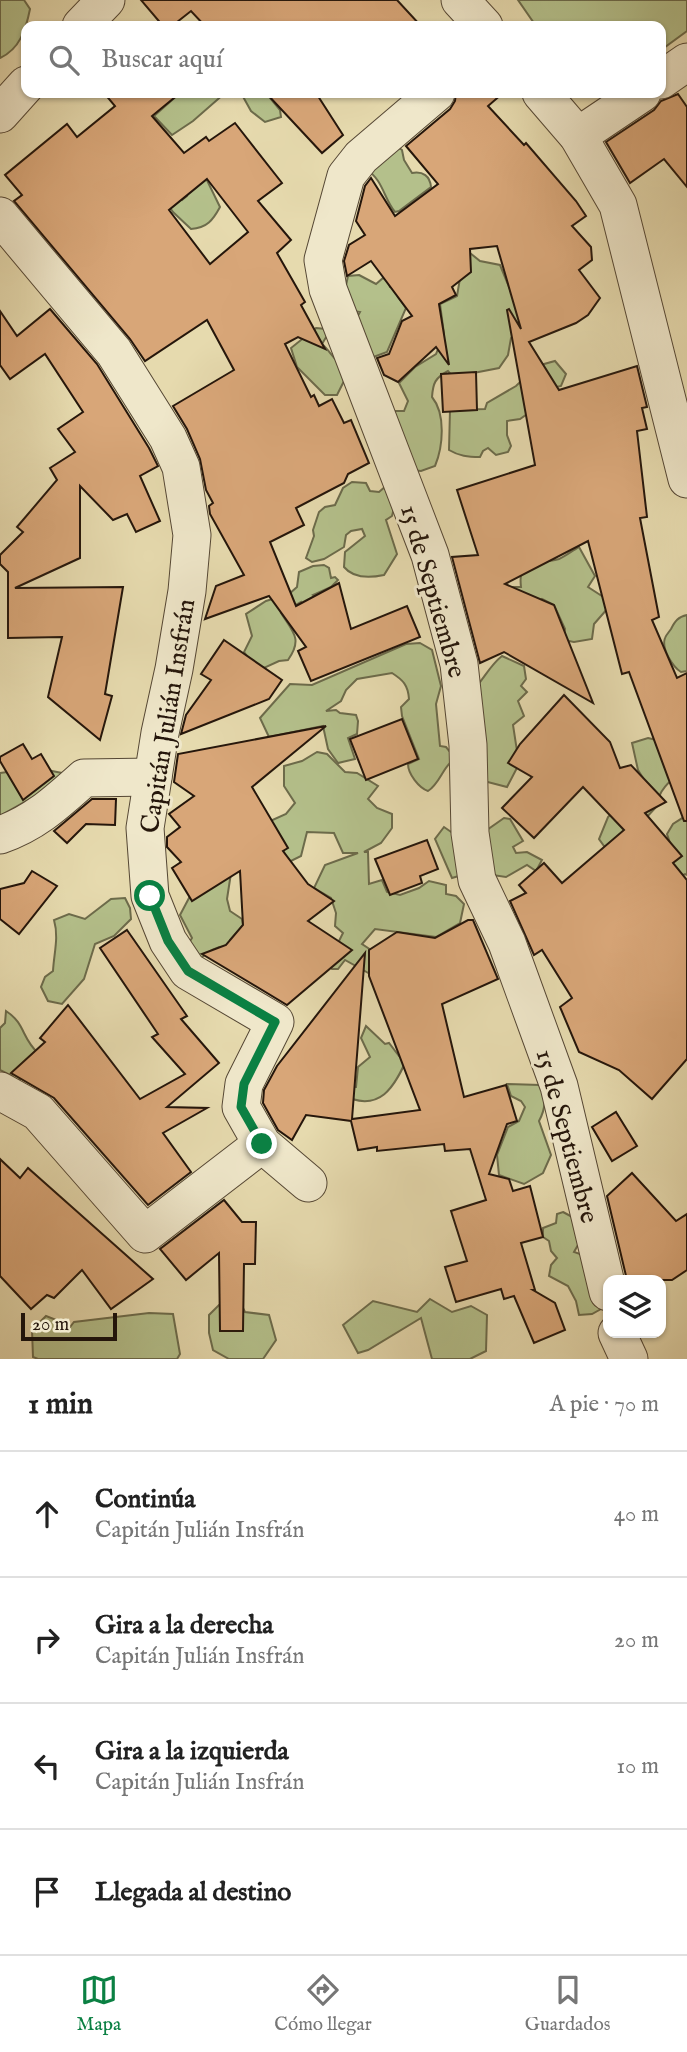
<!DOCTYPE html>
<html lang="es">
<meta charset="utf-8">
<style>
body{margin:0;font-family:"IM FELL English",serif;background:#f6f6f6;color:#222}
.controls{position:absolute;right:21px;bottom:21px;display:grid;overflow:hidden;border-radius:14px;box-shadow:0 2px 5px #0004}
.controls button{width:63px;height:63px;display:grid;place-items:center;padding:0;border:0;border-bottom:2px solid #e0e0e0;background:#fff;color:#222;font:35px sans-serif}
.scale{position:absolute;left:21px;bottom:18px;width:96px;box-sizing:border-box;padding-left:7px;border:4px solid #25160b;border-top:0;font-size:19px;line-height:24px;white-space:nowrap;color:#25160b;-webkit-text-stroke:5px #efe7ca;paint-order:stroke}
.stop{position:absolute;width:21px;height:21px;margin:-16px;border:5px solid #0b8043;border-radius:50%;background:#fff}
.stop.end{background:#0b8043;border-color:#fff;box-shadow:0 2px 7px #0008}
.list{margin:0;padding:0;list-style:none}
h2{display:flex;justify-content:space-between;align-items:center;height:91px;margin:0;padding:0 28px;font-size:30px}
h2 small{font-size:23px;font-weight:400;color:#767676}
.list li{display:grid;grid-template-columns:46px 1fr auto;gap:21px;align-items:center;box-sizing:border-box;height:126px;padding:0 28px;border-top:2px solid #e0e0e0}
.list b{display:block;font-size:26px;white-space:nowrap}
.list p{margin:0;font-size:23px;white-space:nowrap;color:#767676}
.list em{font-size:23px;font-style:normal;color:#767676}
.icon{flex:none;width:38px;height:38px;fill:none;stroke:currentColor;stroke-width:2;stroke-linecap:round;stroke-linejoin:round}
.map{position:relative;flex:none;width:687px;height:1359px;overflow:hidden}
.search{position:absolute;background:#fff;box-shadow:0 2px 5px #0004;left:21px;right:21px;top:21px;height:77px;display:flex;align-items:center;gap:18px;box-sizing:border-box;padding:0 24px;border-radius:14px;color:#767676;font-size:26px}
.sheet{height:595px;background:#fff}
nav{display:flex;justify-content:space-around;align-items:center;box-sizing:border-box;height:98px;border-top:2px solid #e0e0e0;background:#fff;font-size:19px;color:#767676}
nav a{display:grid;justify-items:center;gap:4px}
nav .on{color:#0b8043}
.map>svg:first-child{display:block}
.green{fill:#b4c08b;stroke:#6c6b4b;stroke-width:2}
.building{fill:#d8a678;stroke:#25160b;stroke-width:2;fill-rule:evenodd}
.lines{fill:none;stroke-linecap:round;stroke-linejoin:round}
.minor-casing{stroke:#554734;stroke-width:39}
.minor{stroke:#efe7ca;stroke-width:37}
.route{stroke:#0b8043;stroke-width:9}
.labels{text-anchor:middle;stroke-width:6;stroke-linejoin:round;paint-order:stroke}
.street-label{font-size:26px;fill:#25160b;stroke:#efe7ca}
</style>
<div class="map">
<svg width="687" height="1359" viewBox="0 0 687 1359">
<rect width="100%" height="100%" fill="#e6daae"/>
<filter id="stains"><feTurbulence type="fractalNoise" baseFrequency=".00286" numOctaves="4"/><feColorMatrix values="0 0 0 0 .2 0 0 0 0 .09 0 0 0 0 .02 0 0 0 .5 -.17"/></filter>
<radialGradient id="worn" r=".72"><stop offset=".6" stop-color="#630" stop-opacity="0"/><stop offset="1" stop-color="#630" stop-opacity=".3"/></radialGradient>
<!-- green -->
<g class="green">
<path d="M0,0H24L30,9C26,29 20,49 0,58Z"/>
<polygon points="518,0 687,0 687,31 661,50 661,26 536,26"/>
<polygon points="180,93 225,93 193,121 172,135 154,116"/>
<polygon points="241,93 266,93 280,110 281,117 265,122 251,111"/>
<path d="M394,144L402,150L404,160L412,173C423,171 430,176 431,187L399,211L395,212C384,199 383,180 367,170Z"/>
<path d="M202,170L220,207C213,220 207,228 191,229L173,212L157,189L161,185L182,200L187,196L193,174Z"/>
<path d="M465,249L480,261L500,265L525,326L511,338L508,355L499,368L453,377L448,371C435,378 433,383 432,397C446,414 443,447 435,466L421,471L404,469L383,411H404L408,401L399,383L415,367L436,354L444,334L440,304L457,296Z"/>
<polygon points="359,275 376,284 383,278 388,281 390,287 398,286 406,293 398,297 406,308 387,352 360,362 356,319 360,312 346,310 345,290 348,276"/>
<path d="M316,328L326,329L328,334L322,344C330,351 333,359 343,366L344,381L337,395H325L297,367L291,348Z"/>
<path d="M555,361L566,374L561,386L529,393L530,412L520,419L507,421V435L511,446L508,452L496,455L488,448L483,451L480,457C468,457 459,456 449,450L450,410L485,409L487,403L516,386L537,366Z"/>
<path d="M352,482L366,483L370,491L379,492L386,486L394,508L392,516L386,520L397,554L384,575C370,578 353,578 344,567L345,552L365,536L362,529L351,531L346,535L344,547L324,559L312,562L306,558L314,536L313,530L319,512L325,507L335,505L343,488Z"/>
<path d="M579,547L595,576L588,587L608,600V608L594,624L592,639L574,642L563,640L565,629L554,605L542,599L531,607L504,594L512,587H521C517,553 540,565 559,559C566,556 573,550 579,547Z"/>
<path d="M324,565L329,568L331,578L335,577L338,580L331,587L313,595L319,600L306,622L301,602L281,613C293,632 303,639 288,660L279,661L264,668L252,662L244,652L252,636L246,614L266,601L289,594L297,587L299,572L313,566Z"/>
<path d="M687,615V671L681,672C673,667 661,649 665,638C666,635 669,632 671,629C675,621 678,617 687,615Z"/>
<path d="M420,643L432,650L441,686L436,704L440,746L446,747L451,753V762C442,770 439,784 428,791C419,788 408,774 408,764L419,759L402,716L401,707L409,699C408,685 403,680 392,673L357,679L346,690L341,701L326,711L336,710L340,713L356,715L358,721L357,734L348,738L355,759L338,763L328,749L323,726L269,737L260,718L290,684L312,685L406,644Z"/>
<path d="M502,656L524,666L526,679L521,686L527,692L518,701L524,716L513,725L519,764L507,787L476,779L472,691C484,680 489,666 502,656Z"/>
<path d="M648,738L665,742L687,767C674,778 658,788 657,806L620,846H604L599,839L608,817L630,796L643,778L638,770L632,743Z"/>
<polygon points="317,752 327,754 345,772 357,773 378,786 368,799 377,808 392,814 392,828 381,843 364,852 368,852 369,884 382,880 387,892 400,895 419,888 429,881 446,885 446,894 456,896 464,904 460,923 436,937 375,929 362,944 371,950 372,975 345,960 338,969 332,969 328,963 343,933 335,926 336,913 331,898 314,888 325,865 358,853 343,853 334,833 307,832 301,856 289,862 268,822 286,814 295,803 284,786 284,766 302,761"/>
<polygon points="37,768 72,775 0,816 0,773"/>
<polygon points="687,815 687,875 685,874 671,881 666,873 675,858 667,834 673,824"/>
<polygon points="504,818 510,819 523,841 513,847 516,853 527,852 542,860 536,871 527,865 506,877 472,872 452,878 435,839 444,827 457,836 484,832"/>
<path d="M231,873L227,899L230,911L242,919L243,925L230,940L232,947C218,944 206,952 198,962L185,949L192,938L180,915L189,898Z"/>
<path d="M125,898L130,908L131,919L114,936L95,944L84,979L62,1004L48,1001L41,987L45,977L53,971C54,953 59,937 54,920L69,914L85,919L111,899Z"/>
<path d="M6,1011C26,1024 21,1038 39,1054L32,1067L17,1082L12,1076L0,1070V1028L5,1023Z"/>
<path d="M366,1026L385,1044L389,1043L399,1056L409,1054C395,1087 380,1115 340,1094L347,1087H356L358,1067L370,1057L361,1038Z"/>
<path d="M507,1084L540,1085C546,1099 546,1108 539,1121L551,1155L543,1173L524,1184L499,1175L497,1155L508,1127L519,1121L525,1107L521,1101L511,1096Z"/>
<polygon points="563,1212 576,1219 582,1238 574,1252 583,1255 601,1298 601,1309 592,1314 579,1315 576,1301 568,1286 549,1276 551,1265 557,1258 551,1251 549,1241 543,1237 543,1228 556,1223 557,1214"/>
<polygon points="430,1299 452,1312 471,1306 487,1315 486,1351 470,1359 432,1359 421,1318 368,1350 358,1353 343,1325 373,1301 417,1312"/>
<polygon points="219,1305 243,1308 245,1312 269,1315 276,1340 263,1359 229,1359 213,1350 209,1333 209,1315"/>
<polygon points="149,1313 173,1314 180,1354 177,1359 38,1359 33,1357 32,1330 46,1316 59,1321 67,1331 74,1322"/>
</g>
<!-- building -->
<g class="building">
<polygon points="141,0 397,0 421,26 205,26 191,11 172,26 163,26"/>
<path d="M104,93H180L152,116L184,153L206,137L209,141L235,123L282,183L258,201L291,240L277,253L305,302L301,305L325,349L298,337L285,344L311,397L314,395L319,406L332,399L344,423L351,420L369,463L348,474L344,483L296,508L304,525L270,542L296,606L339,583L351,629L407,606L420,637L311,681L298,651L306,647L269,596L205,619L216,586L244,575L210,514L209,506L213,503L206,490L200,459L187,429L173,406L234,370L207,320L145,361L130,339L14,201L22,195L5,175L67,124L77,137L115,106ZM207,179L248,232L210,264L169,210Z"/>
<polygon points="266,93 316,93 343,135 322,153"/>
<polygon points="456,93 503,93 488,106 524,145 526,143 576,201 586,216 572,226 591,247 592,260 579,270 600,298 588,315 576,323 529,342 559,390 637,366 647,407 642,408 647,429 637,431 647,517 640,518 659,617 652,620 677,678 687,673 687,821 684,821 629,672 622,674 588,541 505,584 554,605 593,703 504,652 480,663 452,557 478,555 457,490 535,465 507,310 509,309 521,329 497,246 470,249 471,272 452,287 456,295 439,304 449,365 436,347 398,382 384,375 377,358 389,354 402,321 412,316 371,261 347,276 344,261 349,245 365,235 356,221 365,186 371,178 395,216 438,184 406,146 450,109 455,101"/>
<polygon points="678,94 687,107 687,187 664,159 630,183 606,142 654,110 661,101"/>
<polygon points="50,309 97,364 149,448 158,466 140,476 160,521 136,532 127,514 113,520 80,486 80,558 15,588 123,587 105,694 112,696 100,740 48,697 62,637 8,638 8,572 0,564 0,555 23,532 17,527 57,480 50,468 75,452 58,429 83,412 45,354 10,379 0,365 0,311 17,336"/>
<polygon points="476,372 477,410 443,412 441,374"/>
<polygon points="224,640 282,680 269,699 181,734 186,715 211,680 201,674"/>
<polygon points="564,695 610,742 620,768 631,765 666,802 645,813 682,856 673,863 687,880 687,1059 652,1099 619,1070 579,1052 560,1007 572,998 542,950 534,955 510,901 526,893 519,885 544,863 562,883 624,830 583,787 534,838 502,808 532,777 508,763 520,744"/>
<polygon points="402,719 418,759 366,780 350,739"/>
<polygon points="326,726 252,787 288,848 283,851 308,884 334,901 308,921 352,950 287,1005 202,954 226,945 243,925 240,871 192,901 172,868 181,862 167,847 167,837 180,827 169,814 194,796 174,782 178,754"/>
<polygon points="23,744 32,759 41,754 54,776 23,800 0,761 0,757"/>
<polygon points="92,799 116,799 115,825 86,824 67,843 54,831"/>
<polygon points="427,840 438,869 420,876 422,883 390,895 375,859"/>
<polygon points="32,871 57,886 19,934 0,919 0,889 24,883"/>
<polygon points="468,920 473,920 498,979 442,1004 464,1097 506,1085 517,1121 507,1124 489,1174 509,1179 513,1191 530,1186 543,1237 521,1243 535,1290 533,1290 555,1303 565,1330 534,1343 514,1296 504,1299 501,1289 456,1302 445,1267 467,1261 451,1211 486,1200 470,1149 445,1151 444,1144 377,1151 377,1147 358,1150 351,1121 306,1115 292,1140 278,1130 263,1103 264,1090 277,1066 365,953 352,1119 420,1110 369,976 369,950 397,932 435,938"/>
<polygon points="127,930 187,1016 181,1019 219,1063 167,1107 207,1108 163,1133 191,1172 148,1205 54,1098 11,1073 45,1042 40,1038 68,1005 140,1099 185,1074 152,1037 158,1034 100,948"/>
<polygon points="616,1112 637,1146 612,1161 592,1127"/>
<polygon points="0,1159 20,1178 28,1168 153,1279 111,1309 82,1270 54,1298 47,1295 31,1309 0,1276"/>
<polygon points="632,1173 676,1221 687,1214 687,1270 672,1280 627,1280 607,1196"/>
<polygon points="224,1200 242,1222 256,1222 255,1264 244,1264 243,1331 220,1331 219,1253 186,1280 160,1249"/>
</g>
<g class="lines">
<defs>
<g id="minor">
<polyline points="460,0 484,26"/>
<polyline points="81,26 106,0"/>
<polyline points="661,80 687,62"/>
<polyline points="436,93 361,157 346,176 323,260 328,289 430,555 459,664 468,745 470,833 477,880 507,943 559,1086 608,1292"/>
<polyline points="541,93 578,136 618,205 687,479"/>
<polyline points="0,114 26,85"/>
<polyline points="578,136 642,93"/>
<polyline points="0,216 114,352 168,438 181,467 192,535 187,591 174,669 160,733 145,828 150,896 168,941 188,971 275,1022 244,1084 241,1107 262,1144 308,1183"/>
<path d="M0,835C35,823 57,802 84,778L153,777"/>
<polyline points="0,1091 38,1112 145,1234 262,1144"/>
<polyline points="617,1333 629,1359"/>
</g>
</defs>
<!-- minor casing -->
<use href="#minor" class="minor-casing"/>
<!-- minor -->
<use href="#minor" class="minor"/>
</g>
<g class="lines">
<!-- route -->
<polyline class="route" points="150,896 168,941 188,971 275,1022 244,1084 241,1107 262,1144"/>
</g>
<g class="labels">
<!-- street labels -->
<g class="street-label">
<text transform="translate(434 591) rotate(74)" y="9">15 de Septiembre</text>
<text transform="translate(167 716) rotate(-81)" y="9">Capitán Julián Insfrán</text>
<text transform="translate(568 1136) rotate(75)" y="9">15 de Septiembre</text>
</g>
</g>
<rect width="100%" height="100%" filter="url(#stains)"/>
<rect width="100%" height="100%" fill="url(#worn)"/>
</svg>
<div class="controls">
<button><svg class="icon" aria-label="layers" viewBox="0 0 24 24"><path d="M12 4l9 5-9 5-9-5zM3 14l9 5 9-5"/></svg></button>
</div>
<div class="scale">20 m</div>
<div class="stop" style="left:150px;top:896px"></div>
<div class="stop end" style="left:262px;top:1144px"></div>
<div class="search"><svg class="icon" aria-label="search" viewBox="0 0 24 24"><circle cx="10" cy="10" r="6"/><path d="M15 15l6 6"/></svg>Buscar aquí</div>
</div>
<section class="sheet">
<h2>1 min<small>A pie · 70 m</small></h2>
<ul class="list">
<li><svg class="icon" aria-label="ahead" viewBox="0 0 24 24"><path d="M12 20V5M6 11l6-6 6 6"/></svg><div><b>Continúa</b><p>Capitán Julián Insfrán</p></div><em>40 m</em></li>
<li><svg class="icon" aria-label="right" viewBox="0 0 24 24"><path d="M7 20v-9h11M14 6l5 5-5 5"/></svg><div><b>Gira a la derecha</b><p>Capitán Julián Insfrán</p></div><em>20 m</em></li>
<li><svg class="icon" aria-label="left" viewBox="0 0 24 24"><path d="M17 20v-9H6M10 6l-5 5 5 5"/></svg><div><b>Gira a la izquierda</b><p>Capitán Julián Insfrán</p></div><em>10 m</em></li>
<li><svg class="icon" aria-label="arrive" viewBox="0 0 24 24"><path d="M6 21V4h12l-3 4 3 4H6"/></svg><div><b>Llegada al destino</b></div></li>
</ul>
</section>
<nav>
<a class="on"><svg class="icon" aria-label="map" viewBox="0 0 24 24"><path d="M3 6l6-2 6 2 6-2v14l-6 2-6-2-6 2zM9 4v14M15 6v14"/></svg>Mapa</a>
<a><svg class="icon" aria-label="directions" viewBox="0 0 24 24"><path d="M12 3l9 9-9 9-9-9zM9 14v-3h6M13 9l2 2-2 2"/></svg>Cómo llegar</a>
<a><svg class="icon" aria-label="saved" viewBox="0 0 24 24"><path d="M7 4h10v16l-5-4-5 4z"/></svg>Guardados</a>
</nav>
